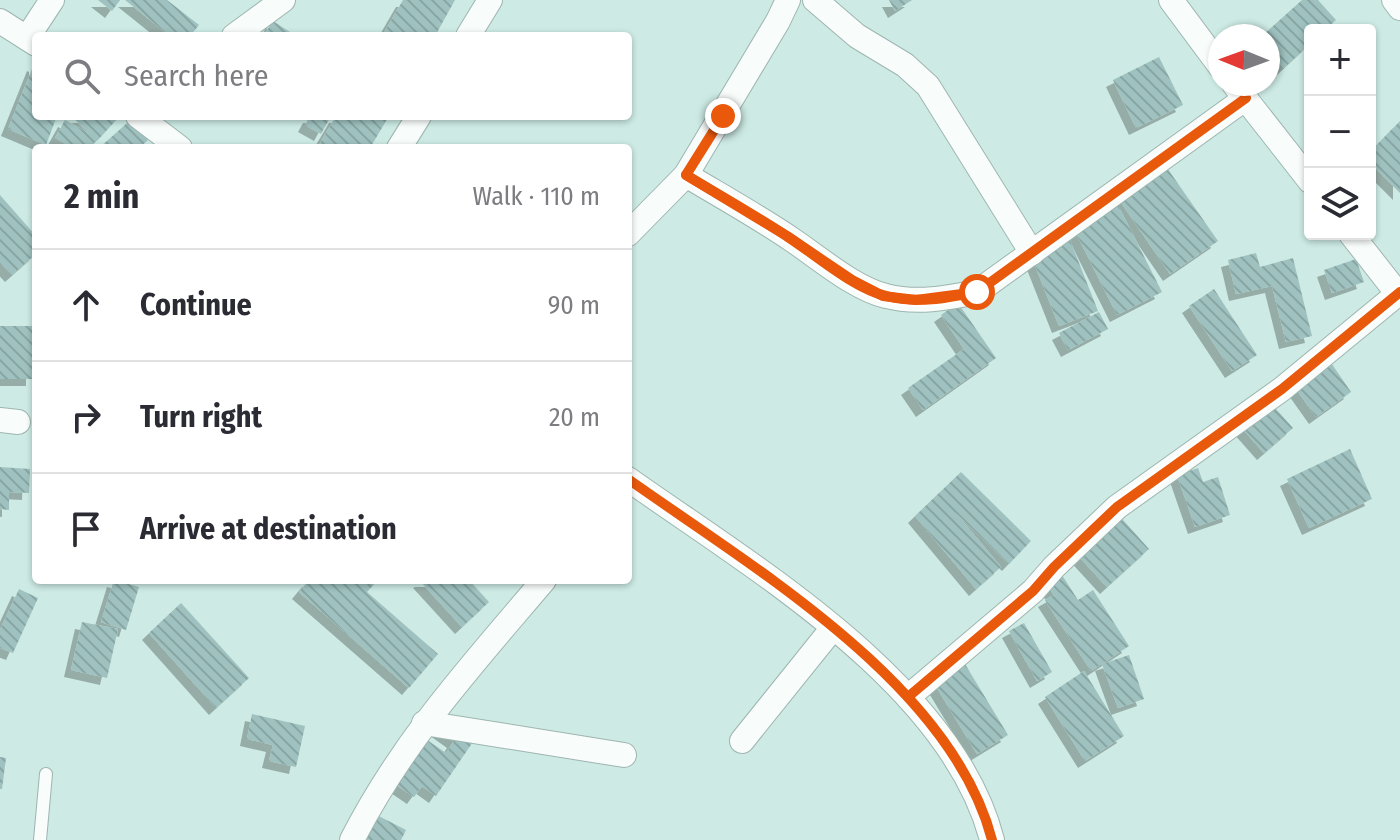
<!DOCTYPE html>
<meta charset="utf-8">
<style>
body{margin:0;font-family:"Fira Sans Condensed",sans-serif;background:#f7f7f7;color:#2b2b33}
.controls{position:absolute;right:24px;top:24px;display:grid;overflow:hidden;border-radius:8px;box-shadow:0 2px 6px #0004}
.controls button{width:72px;height:72px;display:grid;place-items:center;padding:0;border:0;border-bottom:2px solid #e1e1e2;background:#fff;color:#2b2b33;font:40px sans-serif}
.compass{position:absolute;left:1208px;top:24px;width:72px;height:72px;border-radius:50%;background:#fff;box-shadow:0 2px 6px #0004;rotate:271deg}
.stop{position:absolute;width:24px;height:24px;margin:-18px;border:6px solid #ea580c;border-radius:50%;background:#fff}
.stop.end{background:#ea580c;border-color:#fff;box-shadow:0 2px 8px #0008}
.list{margin:0;padding:0;list-style:none}
h2{display:flex;justify-content:space-between;align-items:center;height:104px;margin:0;padding:0 32px;font-size:34px}
h2 small{font-size:26px;font-weight:400;color:#7c7c81}
.list li{display:grid;grid-template-columns:52px 1fr auto;gap:24px;align-items:center;box-sizing:border-box;height:112px;padding:0 32px;border-top:2px solid #e1e1e2}
.list b{display:block;font-size:30px;white-space:nowrap}
.list em{font-size:26px;font-style:normal;color:#7c7c81}
.icon{flex:none;width:44px;height:44px;fill:none;stroke:currentColor;stroke-width:2;stroke-linecap:round;stroke-linejoin:round}
.map{position:relative;flex:none;width:1400px;height:840px;overflow:hidden}
.search{position:absolute;background:#fff;box-shadow:0 2px 6px #0004;left:32px;top:32px;width:600px;height:88px;display:flex;align-items:center;gap:20px;box-sizing:border-box;padding:0 28px;border-radius:8px;color:#7c7c81;font-size:30px}
.panel{position:absolute;background:#fff;box-shadow:0 2px 6px #0004;left:32px;top:144px;width:600px;height:440px;border-radius:8px}
.map>svg:first-child{display:block}
.building{fill:url(#building-back-hatch);filter:url(#shadow)}
.lines{fill:none;stroke-linecap:round;stroke-linejoin:round}
.lane-casing{stroke:#9eb5b0;stroke-width:14}
.street-casing{stroke:#9eb5b0;stroke-width:26}
.lane{stroke:#f8fcfb;stroke-width:12}
.street{stroke:#f8fcfb;stroke-width:24}
.cycleway-casing{stroke:#fff;stroke-width:15}
.cycleway{stroke:#e8590c;stroke-width:10}
.route{stroke:#ea580c;stroke-width:10}
</style>
<div class="map">
<svg width="1400" height="840" viewBox="0 0 1400 840">
<defs>
<pattern id="building-back-hatch" width="6" height="6" patternUnits="userSpaceOnUse" patternTransform="scale(2)"><rect width="6" height="6" fill="#9fc2c0"/><path d="M-1 5l2 2M0 0l6 6M5-1l2 2" fill="none" stroke="#87a6a4"/></pattern>
<filter id="shadow"><feDropShadow dx="-7" dy="7" stdDeviation="0" flood-color="#0004"/></filter>
</defs>
<rect width="100%" height="100%" fill="#cdeae4"/>
<!-- building -->
<g class="building">
<polygon points="98,0 120,0 112,11"/>
<polygon points="125,0 167,0 199,25 190,36 170,36"/>
<polygon points="403,0 455,0 435,36 382,36"/>
<polygon points="889,0 912,0 895,11"/>
<polygon points="1302,0 1318,0 1336,20 1325,30 1310,30 1310,44 1284,68 1268,50 1268,36 1262,36"/>
<polygon points="273,21 296,36 263,36"/>
<polygon points="1159,57 1183,105 1136,128 1113,80"/>
<polygon points="34,64 36,65 36,116 57,116 46,145 8,129"/>
<polygon points="71,116 120,116 97,141 96,139 91,148 74,148 55,138 65,120 89,133"/>
<polygon points="135,116 155,133 139,148 99,148"/>
<polygon points="310,116 331,116 321,134 305,125"/>
<polygon points="336,116 389,116 370,148 317,148"/>
<polygon points="1400,121 1400,193 1370,163 1370,152"/>
<polygon points="1165,165 1218,241 1170,274 1118,198"/>
<polygon points="0,195 36,236 36,254 12,275 0,262"/>
<polygon points="1116,201 1162,292 1117,315 1071,223"/>
<polygon points="1070,240 1098,311 1059,326 1031,255"/>
<polygon points="1256,253 1260,267 1293,258 1312,336 1286,342 1272,286 1236,294 1228,260"/>
<polygon points="1356,259 1364,282 1332,293 1324,270"/>
<polygon points="1214,289 1257,355 1232,371 1189,306"/>
<polygon points="958,303 996,358 923,410 908,388 964,349 941,315"/>
<polygon points="1099,312 1108,329 1068,350 1059,333"/>
<rect x="0" y="326" width="33" height="53"/>
<polygon points="1325,354 1351,392 1316,417 1289,379"/>
<polygon points="1261,392 1293,428 1264,453 1233,418"/>
<polygon points="1350,449 1372,499 1309,528 1287,479"/>
<polygon points="0,467 30,469 29,493 9,492 9,510 0,509"/>
<polygon points="1198,468 1203,482 1218,477 1230,515 1195,527 1177,475"/>
<polygon points="961,472 1031,541 1009,564 955,512 1001,567 976,589 915,516"/>
<polygon points="1115,511 1149,549 1107,587 1073,550"/>
<polygon points="1062,575 1078,600 1093,590 1129,646 1091,671 1045,600 1054,595 1047,585"/>
<polygon points="114,580 139,587 126,630 101,622"/>
<polygon points="309,580 378,580 367,592 438,654 409,688 299,592"/>
<polygon points="422,580 469,580 489,602 462,627 420,581"/>
<polygon points="19,589 38,598 13,653 0,648 0,630"/>
<polygon points="181,603 249,678 216,708 149,633"/>
<polygon points="82,622 118,629 107,678 71,670"/>
<polygon points="1024,623 1052,672 1037,681 1009,631"/>
<polygon points="1129,655 1144,699 1118,708 1102,664"/>
<polygon points="965,664 1008,735 977,754 934,683"/>
<polygon points="1084,671 1124,736 1085,761 1045,697"/>
<polygon points="252,714 305,726 296,767 269,761 273,745 247,739"/>
<polygon points="429,723 477,736 436,796 422,786 414,797 386,778 417,733 446,753 454,741"/>
<polygon points="0,757 6,758 2,789 0,789"/>
<polygon points="365,809 406,830 401,840 350,840"/>
</g>
<g class="lines">
<defs>
<polyline id="lane" points="40,840 46,774"/>
<g id="street">
<polyline points="815,0 857,36 905,65 928,86 1032,253"/>
<polyline points="1171,0 1220,66"/>
<polyline points="1394,0 1400,8"/>
<polyline points="0,21 36,44"/>
<polyline points="234,36 283,0"/>
<polyline points="468,36 490,0"/>
<polyline points="27,38 52,0"/>
<polyline points="1234,84 1310,181"/>
<polyline points="138,116 180,148"/>
<polyline points="399,148 419,116"/>
<path d="M686,175C721,196 757,216 791,239C818,257 855,289 886,296C917,304 947,298 977,292L1246,98"/>
<polyline points="628,234 686,175 778,21 788,0"/>
<polyline points="1351,234 1398,294"/>
<polyline points="0,420 18,422"/>
<path d="M628,479C752,567 952,684 992,840"/>
<polyline points="908,697 1033,591 1054,567 1117,507 1282,389 1400,292"/>
<polyline points="424,723 624,755"/>
<polyline points="742,741 832,629"/>
<path d="M352,840C403,740 472,665 544,580"/>
</g>
</defs>
<!-- lane casing -->
<use href="#lane" class="lane-casing"/>
<!-- street casing -->
<use href="#street" class="street-casing"/>
<!-- lane -->
<use href="#lane" class="lane"/>
<!-- street -->
<use href="#street" class="street"/>
<defs>
<g id="cycleway">
<path d="M686,175C721,196 757,216 791,239C818,257 855,289 886,296C917,304 947,298 977,292L1246,98"/>
<path d="M628,479C752,567 952,684 992,840"/>
<polyline points="908,697 1033,591 1054,567 1117,507 1282,389 1400,292"/>
</g>
</defs>
<!-- cycleway casing -->
<use href="#cycleway" class="cycleway-casing"/>
<!-- cycleway -->
<use href="#cycleway" class="cycleway"/>
</g>
<g class="lines">
<!-- route -->
<polyline class="route" points="723,116 686,175 787,236 852,280 883,296 916,300 977,292"/>
</g>
</svg>
<div class="controls">
<button>+</button>
<button>−</button>
<button><svg class="icon" aria-label="layers" viewBox="0 0 24 24"><path d="M12 4l9 5-9 5-9-5zM3 14l9 5 9-5"/></svg></button>
</div>
<svg class="compass" viewBox="-18 -18 36 36"><path d="M0-13l5 13h-10z" fill="#e53935"/><path d="M0 13l5-13h-10z" fill="#7c7c81"/></svg>
<div class="stop" style="left:977px;top:292px"></div>
<div class="stop end" style="left:723px;top:116px"></div>
<div class="search"><svg class="icon" aria-label="search" viewBox="0 0 24 24"><circle cx="10" cy="10" r="6"/><path d="M15 15l6 6"/></svg>Search here</div>
<section class="panel">
<h2>2 min<small>Walk · 110 m</small></h2>
<ul class="list">
<li><svg class="icon" aria-label="ahead" viewBox="0 0 24 24"><path d="M12 20V5M6 11l6-6 6 6"/></svg><div><b>Continue</b></div><em>90 m</em></li>
<li><svg class="icon" aria-label="right" viewBox="0 0 24 24"><path d="M7 20v-9h11M14 6l5 5-5 5"/></svg><div><b>Turn right</b></div><em>20 m</em></li>
<li><svg class="icon" aria-label="arrive" viewBox="0 0 24 24"><path d="M6 21V4h12l-3 4 3 4H6"/></svg><div><b>Arrive at destination</b></div></li>
</ul>
</section>
</div>
